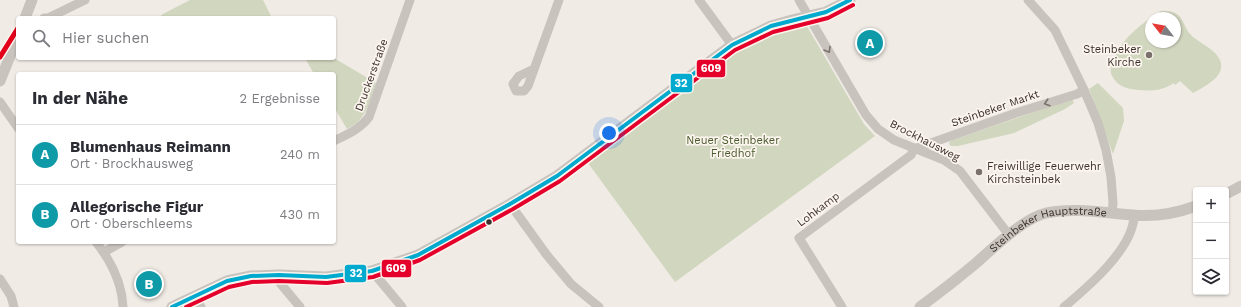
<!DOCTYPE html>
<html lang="de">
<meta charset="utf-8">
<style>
body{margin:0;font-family:"Work Sans",sans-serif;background:#f2f2f3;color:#2b2b33}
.controls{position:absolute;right:12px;bottom:12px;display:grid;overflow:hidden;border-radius:4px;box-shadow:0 1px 3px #0004}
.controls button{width:36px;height:36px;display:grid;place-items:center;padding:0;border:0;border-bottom:1px solid #e1e1e2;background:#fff;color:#2b2b33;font:20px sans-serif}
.compass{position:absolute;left:1145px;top:12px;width:36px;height:36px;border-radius:50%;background:#fff;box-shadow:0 1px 3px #0004;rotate:301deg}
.you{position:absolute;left:609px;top:133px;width:14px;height:14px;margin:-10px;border:3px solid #fff;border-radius:50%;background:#1a73e8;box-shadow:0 0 0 6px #1a73e833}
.badge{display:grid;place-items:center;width:26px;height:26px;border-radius:50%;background:#7a716c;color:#fff;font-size:13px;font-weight:700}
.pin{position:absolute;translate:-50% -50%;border:2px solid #fff;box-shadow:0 1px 4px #0006}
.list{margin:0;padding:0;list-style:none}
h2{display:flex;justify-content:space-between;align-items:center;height:52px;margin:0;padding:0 16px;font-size:17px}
h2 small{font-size:13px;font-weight:400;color:#7c7c81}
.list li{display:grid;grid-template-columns:26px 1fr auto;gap:12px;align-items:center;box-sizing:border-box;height:60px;padding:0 16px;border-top:1px solid #e1e1e2}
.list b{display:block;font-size:15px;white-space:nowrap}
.list p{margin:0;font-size:13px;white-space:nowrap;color:#7c7c81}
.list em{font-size:13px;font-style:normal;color:#7c7c81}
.icon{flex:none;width:22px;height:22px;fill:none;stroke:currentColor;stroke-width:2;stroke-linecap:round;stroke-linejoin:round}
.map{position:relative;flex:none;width:1241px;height:307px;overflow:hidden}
.search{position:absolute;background:#fff;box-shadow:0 1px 3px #0004;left:16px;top:16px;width:320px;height:44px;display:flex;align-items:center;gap:10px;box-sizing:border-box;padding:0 14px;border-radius:4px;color:#7c7c81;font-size:15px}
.panel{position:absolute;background:#fff;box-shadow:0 1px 3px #0004;left:16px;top:72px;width:320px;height:172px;border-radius:4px}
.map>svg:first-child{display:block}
.green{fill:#d1d6bf;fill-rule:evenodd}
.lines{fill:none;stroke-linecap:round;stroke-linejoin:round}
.minor{stroke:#c9c3be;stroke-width:9}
.tertiary{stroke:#c9c3be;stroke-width:11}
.bus-1-casing{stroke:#fbf5ee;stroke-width:7}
.bus-2-casing{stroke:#fbf5ee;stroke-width:7}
.bus-1{stroke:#00a9ce;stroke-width:4}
.bus-2{stroke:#e4002b;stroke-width:4}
.metro-1-casing{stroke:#fbf5ee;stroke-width:8}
.metro-1{stroke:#e2001a;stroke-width:5}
.oneway{stroke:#7b726d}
.poi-dot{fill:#7a716c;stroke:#fbf5ee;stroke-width:1.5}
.bus-dot{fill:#3b302b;stroke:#fbf5ee;stroke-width:1.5}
.labels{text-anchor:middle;stroke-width:3.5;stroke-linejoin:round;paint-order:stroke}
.poi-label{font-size:11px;fill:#3b302b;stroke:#fbf5ee;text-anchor:end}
.street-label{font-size:11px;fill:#3b302b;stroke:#fbf5ee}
.park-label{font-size:11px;fill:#4a5a2e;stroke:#fbf5ee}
.line-badge{stroke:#fbf5ee;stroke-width:1.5}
.badge-label{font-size:11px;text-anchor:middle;font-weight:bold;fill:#fff}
</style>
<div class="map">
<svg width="1241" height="307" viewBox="0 0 1241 307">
<rect width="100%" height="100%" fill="#f0ebe5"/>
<!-- green -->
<g class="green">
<polygon points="190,0 263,0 272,18 162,18 161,15"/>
<path d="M1161,11C1186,10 1180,24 1192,36C1199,42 1208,46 1215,53C1233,72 1208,85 1193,93L1180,81L1175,85L1174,83C1161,91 1153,91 1138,90C1129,89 1119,87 1114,79C1113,77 1111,75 1111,73C1110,69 1111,65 1113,61C1120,40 1142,23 1161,11ZM1151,18H1175V42H1151Z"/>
<polygon points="805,23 864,124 875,136 675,282 588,163 683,89 743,46 759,37 781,29"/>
<path d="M305,58H334L376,83C369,103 367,119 347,129L334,107V74H314Z"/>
<polygon points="1098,83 1123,108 1124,121 1113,154 1089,89"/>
<polygon points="1072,99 1074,103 1065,109 1014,133 958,146 951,146 949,144 950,141"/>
</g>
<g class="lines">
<!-- minor -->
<g class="minor">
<polyline points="699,0 732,45"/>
<polyline points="799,0 866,115 878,129 894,140 944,160 960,171 1009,235"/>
<polyline points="1028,0 1055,30 1084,90 1098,123 1106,150 1111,177 1113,203 1112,213"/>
<polyline points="44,18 48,18 85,0"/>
<polyline points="534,69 519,76 513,84 516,91 524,91 528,86 559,0"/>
<polyline points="0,102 18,128"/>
<path d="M334,141C348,134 360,129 369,117L410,0"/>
<polyline points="914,149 1016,113 1077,94 1084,90"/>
<polyline points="510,204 546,254 571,284 599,307"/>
<path d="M96,242C111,261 122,282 123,307"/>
<polyline points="104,252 122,242"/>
<polyline points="372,271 402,307"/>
<polyline points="279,275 280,283 300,307"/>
<polyline points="0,279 11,296 14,307"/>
<polyline points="194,296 201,307"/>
<polyline points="842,307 799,238 911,155 914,149"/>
<path d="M1064,307C1088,287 1134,248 1134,215"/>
</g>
<!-- tertiary -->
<g class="tertiary">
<polyline points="25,18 32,0"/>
<polyline points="0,81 18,36"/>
<polyline points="1226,194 1241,186"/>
<polyline points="172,307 227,281 251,276 279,275 326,277 372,271 418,255 510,204 557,176 732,45 771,26 792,20 826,12 850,0"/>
<path id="s1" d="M920,307C939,293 957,279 975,264C992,249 1024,218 1046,213C1074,207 1104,213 1133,215C1154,217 1177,213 1196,206"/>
</g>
<defs>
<polyline id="bus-1" points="172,307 227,281 251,276 279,275 326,277 372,271 418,255 510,204 557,176 732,45 771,26 826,12 850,0"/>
<polyline id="bus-2" points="186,307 229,287 252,282 279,281 327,283 373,277 420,260 513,209 560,181 735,50 773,32 828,18 853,5"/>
</defs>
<!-- bus-1 casing -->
<use href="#bus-1" class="bus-1-casing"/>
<!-- bus-2 casing -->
<use href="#bus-2" class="bus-2-casing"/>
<!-- bus-1 -->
<use href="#bus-1" class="bus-1"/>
<!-- bus-2 -->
<use href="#bus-2" class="bus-2"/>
<defs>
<polyline id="metro-1" points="0,57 18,28"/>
</defs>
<!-- metro-1 casing -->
<use href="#metro-1" class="metro-1-casing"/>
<!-- metro-1 -->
<use href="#metro-1" class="metro-1"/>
</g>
<!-- one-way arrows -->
<defs><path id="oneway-chevron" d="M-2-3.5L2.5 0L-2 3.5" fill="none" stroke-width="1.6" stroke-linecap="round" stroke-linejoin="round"/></defs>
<g class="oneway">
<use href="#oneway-chevron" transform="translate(828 50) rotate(59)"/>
<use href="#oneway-chevron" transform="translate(1047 103) rotate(163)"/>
</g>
<!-- markers -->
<g class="poi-dot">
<circle cx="1149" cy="55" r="4"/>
<circle cx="979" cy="172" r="4"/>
</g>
<circle class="bus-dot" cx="489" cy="222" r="3.5"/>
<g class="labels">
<!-- poi labels -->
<g class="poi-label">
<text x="1141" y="53">Steinbeker<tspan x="1141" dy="13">Kirche</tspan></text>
<text x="987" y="170" text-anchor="start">Freiwillige Feuerwehr<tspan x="987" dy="13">Kirchsteinbek</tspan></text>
</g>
<!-- street labels -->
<g class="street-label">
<text transform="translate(371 75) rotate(-70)" y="4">Druckerstraße</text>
<text transform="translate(995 108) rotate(-19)" y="4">Steinbeker Markt</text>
<text transform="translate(925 140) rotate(27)" y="4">Brockhausweg</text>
<text transform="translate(818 209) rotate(-37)" y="4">Lohkamp</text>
<text dy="4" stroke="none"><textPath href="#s1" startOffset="155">Steinbeker Hauptstraße</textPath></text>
</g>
<!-- park labels -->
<g class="park-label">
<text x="733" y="144">Neuer Steinbeker<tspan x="733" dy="13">Friedhof</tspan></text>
</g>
</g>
<g class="line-badge">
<rect x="696" y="59" width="30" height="19" rx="4" fill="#e4002b"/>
<rect x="670" y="73" width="23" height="20" rx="4" fill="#00a9ce"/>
<rect x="381" y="259" width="31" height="19" rx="4" fill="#e4002b"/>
<rect x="344" y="264" width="23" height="19" rx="4" fill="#00a9ce"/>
</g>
<g class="badge-label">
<text x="711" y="72">609</text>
<text x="681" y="87">32</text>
<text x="396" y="272">609</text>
<text x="356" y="277">32</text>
</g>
</svg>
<div class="controls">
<button>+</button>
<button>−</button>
<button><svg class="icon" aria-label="layers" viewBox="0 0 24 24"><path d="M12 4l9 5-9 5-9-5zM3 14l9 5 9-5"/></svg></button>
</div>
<svg class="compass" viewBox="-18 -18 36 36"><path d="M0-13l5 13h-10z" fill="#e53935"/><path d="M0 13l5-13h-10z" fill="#7c7c81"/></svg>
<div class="you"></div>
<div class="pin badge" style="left:870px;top:43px;background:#0f9aa8">A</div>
<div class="pin badge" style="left:149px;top:284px;background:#0f9aa8">B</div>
<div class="search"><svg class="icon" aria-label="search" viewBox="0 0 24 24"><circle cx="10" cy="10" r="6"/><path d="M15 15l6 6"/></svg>Hier suchen</div>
<section class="panel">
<h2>In der Nähe<small>2 Ergebnisse</small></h2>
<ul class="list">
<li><span class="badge" style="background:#0f9aa8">A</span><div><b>Blumenhaus Reimann</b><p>Ort · Brockhausweg</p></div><em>240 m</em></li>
<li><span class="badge" style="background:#0f9aa8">B</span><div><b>Allegorische Figur</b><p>Ort · Oberschleems</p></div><em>430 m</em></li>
</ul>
</section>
</div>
